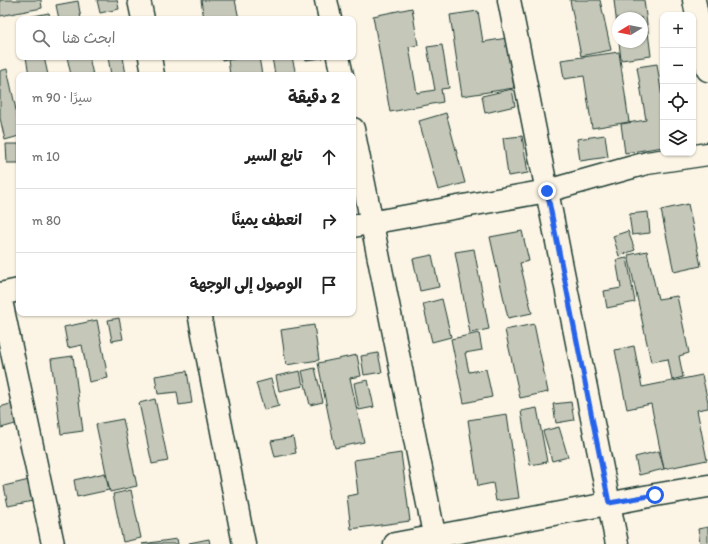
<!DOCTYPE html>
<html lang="ar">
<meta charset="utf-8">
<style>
body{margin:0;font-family:Itim,"Playpen Sans Arabic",sans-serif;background:#f6f6f6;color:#222;direction:rtl}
.controls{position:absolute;right:12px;top:12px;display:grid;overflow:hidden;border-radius:8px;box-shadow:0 1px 3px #0004}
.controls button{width:36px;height:36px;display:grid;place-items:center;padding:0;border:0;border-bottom:1px solid #e0e0e0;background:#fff;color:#222;font:20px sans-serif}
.compass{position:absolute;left:612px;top:12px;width:36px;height:36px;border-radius:50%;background:#fff;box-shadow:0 1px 3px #0004;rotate:260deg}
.stop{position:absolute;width:12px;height:12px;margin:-9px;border:3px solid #2563eb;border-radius:50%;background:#fff}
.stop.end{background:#2563eb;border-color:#fff;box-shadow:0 1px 4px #0008}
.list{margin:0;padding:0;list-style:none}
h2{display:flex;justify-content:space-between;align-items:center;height:52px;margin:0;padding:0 16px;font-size:17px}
h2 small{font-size:13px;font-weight:400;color:#767676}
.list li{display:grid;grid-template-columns:26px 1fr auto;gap:12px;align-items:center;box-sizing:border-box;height:64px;padding:0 16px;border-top:1px solid #e0e0e0}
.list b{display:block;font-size:15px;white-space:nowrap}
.list em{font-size:13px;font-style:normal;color:#767676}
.icon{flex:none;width:22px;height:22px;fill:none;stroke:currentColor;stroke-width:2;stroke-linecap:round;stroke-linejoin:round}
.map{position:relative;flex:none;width:708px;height:544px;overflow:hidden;direction:ltr}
.search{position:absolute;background:#fff;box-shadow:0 1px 3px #0004;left:16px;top:16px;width:340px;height:44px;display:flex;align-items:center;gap:10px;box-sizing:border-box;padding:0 14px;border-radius:8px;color:#767676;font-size:15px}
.panel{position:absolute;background:#fff;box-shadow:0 1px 3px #0004;left:16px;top:72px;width:340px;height:244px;border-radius:8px;direction:rtl}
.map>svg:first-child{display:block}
.building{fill:#c5c7b9;stroke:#1f3d34}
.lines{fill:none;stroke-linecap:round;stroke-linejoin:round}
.minor-casing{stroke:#1f3d34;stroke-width:25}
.minor{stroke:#fcf5e5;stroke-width:22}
.route{stroke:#2563eb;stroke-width:5}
</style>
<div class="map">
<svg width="708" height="544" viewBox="0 0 708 544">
<rect width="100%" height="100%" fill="#fcf5e5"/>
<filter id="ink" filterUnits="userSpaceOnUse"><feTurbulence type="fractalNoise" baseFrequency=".025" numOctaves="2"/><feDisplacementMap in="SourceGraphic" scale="8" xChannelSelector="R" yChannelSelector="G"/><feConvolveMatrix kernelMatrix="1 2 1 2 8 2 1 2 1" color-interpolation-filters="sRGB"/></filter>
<g filter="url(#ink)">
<!-- building -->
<g class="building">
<polygon points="0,0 41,0 42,8 0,16"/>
<polygon points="97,0 117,0 119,9 100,13"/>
<polygon points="201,0 235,0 239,19 204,19"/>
<polygon points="570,0 600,0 611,50 581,56"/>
<polygon points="614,0 644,0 651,56 621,60 619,42 642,42 642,18 618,18 618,35"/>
<polygon points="78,1 81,19 59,19 56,5"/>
<polygon points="412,8 418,45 409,47 417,93 435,90 427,47 442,45 449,88 441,89 443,102 390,112 373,16"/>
<polygon points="478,11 483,42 507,38 514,88 462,96 450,15"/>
<polygon points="49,13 50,19 19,19 19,22 18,19"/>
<polygon points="619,52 629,122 592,128 584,76 564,79 561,60"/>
<polygon points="26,57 44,57 48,75 29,75"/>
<polygon points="67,57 89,57 93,75 71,75"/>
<polygon points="108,57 123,57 126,75 111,75"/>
<polygon points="222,57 238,57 222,60"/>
<polygon points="247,57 259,57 262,75 230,75 228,60"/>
<polygon points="272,57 292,57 296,75 275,75"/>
<polygon points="305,57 323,57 323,58 306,60"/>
<polygon points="657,64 663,104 663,147 625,153 621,124 646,120 637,67"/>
<polygon points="7,69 19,123 19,136 5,140 0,118 0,71"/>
<polygon points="512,89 515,106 485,113 482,96"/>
<polygon points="446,113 465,183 438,190 419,121"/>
<polygon points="605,135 608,157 580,161 577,139"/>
<polygon points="522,136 528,173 508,176 503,138"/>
<polygon points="6,144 19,144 19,163 7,163"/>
<polygon points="688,204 701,266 674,272 661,210"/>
<polygon points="648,212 650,233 632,235 629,214"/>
<polygon points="522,231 529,261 520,263 532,313 508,318 490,237"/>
<polygon points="628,231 635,250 619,256 613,236"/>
<polygon points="474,249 489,329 470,333 455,252"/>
<polygon points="647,251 658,299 677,296 689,353 679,356 683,377 672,380 668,359 651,362 628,255"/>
<polygon points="432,255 439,287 420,291 413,259"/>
<polygon points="627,258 635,302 607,308 604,291 621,288 616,260"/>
<polygon points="442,299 451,337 432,342 423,304"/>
<polygon points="119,318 123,339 112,341 108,320"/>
<polygon points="97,320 108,378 89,382 82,345 68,348 64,327"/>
<polygon points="534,324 548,392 520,398 505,330"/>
<polygon points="314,325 319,360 286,365 281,330"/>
<polygon points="479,333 482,350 465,353 469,372 486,369 492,397 464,403 451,339"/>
<polygon points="634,346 642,387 702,375 708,402 708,408 697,410 707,460 664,469 651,404 627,409 615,350"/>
<polygon points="378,353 382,372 364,375 361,356"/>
<polygon points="357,355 361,376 350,378 364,442 335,448 318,363"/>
<polygon points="73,356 83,431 61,434 51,359"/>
<polygon points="315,368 323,402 310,405 302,371"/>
<polygon points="187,371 192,403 179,405 177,392 158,394 155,376"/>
<polygon points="300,371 303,386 279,391 276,376"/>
<polygon points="271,379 279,406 264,410 256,383"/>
<polygon points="368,380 374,407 359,410 354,383"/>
<polygon points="155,399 168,461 152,464 139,403"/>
<polygon points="20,401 26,421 1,428 0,407"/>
<polygon points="571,402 574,420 556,423 553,404"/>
<polygon points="537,408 547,462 530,465 521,411"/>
<polygon points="507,414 519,498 496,501 493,483 478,486 468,420"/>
<polygon points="123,419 137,486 110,492 96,424"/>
<polygon points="559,427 568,457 552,461 543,431"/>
<polygon points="293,437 296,453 275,457 271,441"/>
<polygon points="659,451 664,469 639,475 635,457"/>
<polygon points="401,453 410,521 351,529 347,496 358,494 354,460"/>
<polygon points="105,473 109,490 77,497 74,480"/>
<polygon points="29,480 33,501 8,506 4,486"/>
<polygon points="131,490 141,538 123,542 113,494"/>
<polygon points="708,527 708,544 700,544 698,529"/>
<polygon points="177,539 178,544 142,544"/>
<polygon points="209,539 210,544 189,544 189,543"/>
</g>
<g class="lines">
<defs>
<g id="minor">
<polyline points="139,0 143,19"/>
<polyline points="326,0 330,19"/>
<polyline points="509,0 617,544"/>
<polyline points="694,0 708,70"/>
<polyline points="150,57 153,75"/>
<polyline points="338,57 342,75"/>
<polyline points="353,129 436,544"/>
<polyline points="353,226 547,191 647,163 708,154"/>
<polyline points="0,294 19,290"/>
<polyline points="0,296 53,544"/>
<polyline points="199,313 244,544"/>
<polyline points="395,544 655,495 708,486"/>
</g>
</defs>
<!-- minor casing -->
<use href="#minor" class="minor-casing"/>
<!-- minor -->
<use href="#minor" class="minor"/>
</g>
</g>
<g class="lines" filter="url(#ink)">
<!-- route -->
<polyline class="route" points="547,191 609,503 655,495"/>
</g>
</svg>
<div class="controls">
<button>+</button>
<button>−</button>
<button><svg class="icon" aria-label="locate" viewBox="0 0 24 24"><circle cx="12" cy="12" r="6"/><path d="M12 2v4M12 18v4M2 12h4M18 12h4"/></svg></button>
<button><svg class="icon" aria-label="layers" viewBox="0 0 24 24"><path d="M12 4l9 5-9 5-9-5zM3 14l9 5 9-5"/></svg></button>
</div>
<svg class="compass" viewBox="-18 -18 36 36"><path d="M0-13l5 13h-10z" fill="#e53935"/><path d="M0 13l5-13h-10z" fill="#767676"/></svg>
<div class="stop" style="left:655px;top:495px"></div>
<div class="stop end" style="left:547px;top:191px"></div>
<div class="search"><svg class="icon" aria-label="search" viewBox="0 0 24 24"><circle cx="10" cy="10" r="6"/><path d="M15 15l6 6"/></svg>ابحث هنا</div>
<section class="panel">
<h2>2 دقيقة<small>سيرًا · 90 m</small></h2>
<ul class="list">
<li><svg class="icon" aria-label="ahead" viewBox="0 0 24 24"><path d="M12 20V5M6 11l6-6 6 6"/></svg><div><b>تابع السير</b></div><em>10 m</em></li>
<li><svg class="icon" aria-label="right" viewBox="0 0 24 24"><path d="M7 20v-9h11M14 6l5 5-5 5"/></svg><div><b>انعطف يمينًا</b></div><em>80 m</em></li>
<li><svg class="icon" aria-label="arrive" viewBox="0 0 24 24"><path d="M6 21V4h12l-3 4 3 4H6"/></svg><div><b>الوصول إلى الوجهة</b></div></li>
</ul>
</section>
</div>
